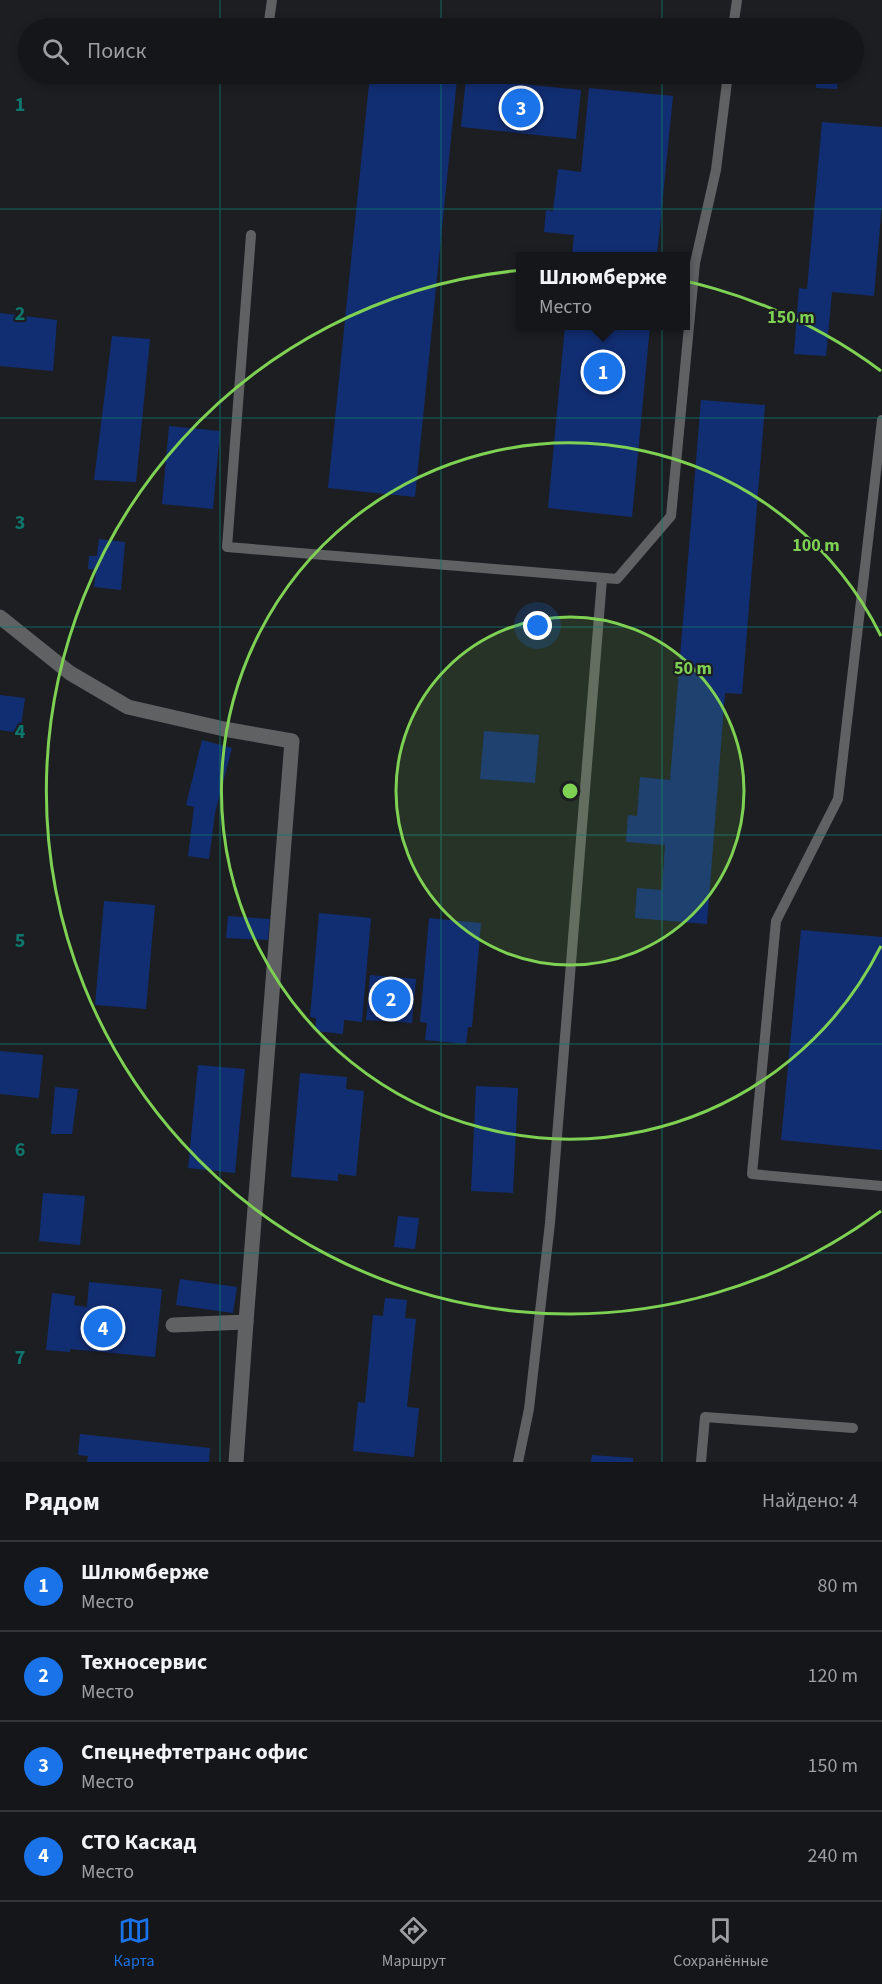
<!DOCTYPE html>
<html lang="ru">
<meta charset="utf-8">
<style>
body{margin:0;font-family:"Source Sans 3",sans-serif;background:#1e1f23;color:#f1f3f6}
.you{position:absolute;left:538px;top:626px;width:21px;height:21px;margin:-15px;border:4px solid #fff;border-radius:50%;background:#1a73e8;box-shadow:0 0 0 9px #1a73e833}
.badge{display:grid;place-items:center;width:39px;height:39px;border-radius:50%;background:#1a73e8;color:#fff;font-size:20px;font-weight:700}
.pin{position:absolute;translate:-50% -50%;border:3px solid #fff;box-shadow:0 2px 6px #0006}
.popup{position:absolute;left:516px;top:252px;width:174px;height:78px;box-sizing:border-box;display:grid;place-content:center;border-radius:0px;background:#15161a;filter:drop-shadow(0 2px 4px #0005);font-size:20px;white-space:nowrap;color:#9d9fa2}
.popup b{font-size:22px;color:#f1f3f6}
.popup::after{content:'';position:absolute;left:50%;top:100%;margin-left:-12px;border:12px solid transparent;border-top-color:#15161a}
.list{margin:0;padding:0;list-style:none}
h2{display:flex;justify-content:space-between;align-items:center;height:78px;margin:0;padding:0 24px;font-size:26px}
h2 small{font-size:20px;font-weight:400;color:#9d9fa2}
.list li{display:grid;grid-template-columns:39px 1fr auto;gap:18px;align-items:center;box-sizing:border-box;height:90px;padding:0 24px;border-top:2px solid #343539}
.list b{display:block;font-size:22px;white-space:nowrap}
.list p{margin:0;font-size:20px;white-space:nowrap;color:#9d9fa2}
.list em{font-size:20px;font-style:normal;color:#9d9fa2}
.icon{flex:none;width:33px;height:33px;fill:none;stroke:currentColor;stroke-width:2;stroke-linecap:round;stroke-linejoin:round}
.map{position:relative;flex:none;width:882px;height:1462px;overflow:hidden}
.search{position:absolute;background:#15161a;box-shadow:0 3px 9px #0003;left:18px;right:18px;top:18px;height:66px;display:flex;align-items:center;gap:15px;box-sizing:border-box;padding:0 21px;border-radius:33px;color:#9d9fa2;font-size:22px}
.sheet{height:438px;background:#15161a}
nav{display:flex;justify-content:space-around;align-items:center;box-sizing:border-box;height:84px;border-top:2px solid #343539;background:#15161a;font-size:16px;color:#9d9fa2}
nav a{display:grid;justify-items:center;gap:3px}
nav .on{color:#1a73e8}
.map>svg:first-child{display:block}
.building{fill:#122e73}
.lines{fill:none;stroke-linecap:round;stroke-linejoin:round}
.service{stroke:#606163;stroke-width:10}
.minor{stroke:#606163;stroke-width:15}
.grid{fill:none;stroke:#0f766e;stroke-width:1.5;stroke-opacity:0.55}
.ring{fill:none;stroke:#7ed153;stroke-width:3}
.grid-label{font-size:20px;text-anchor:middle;font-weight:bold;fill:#0f766e;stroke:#1c1e22;stroke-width:4.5;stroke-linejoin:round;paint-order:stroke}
.centre{fill:#7ed153;stroke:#1c1e22;stroke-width:3}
.ring-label{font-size:18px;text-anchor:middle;font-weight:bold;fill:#7ed153;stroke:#1c1e22;stroke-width:4.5;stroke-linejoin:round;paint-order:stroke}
</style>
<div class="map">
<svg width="882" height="1462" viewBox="0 0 882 1462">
<rect width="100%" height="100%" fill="#1c1e22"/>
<!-- building -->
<g class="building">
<polygon points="370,74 403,74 457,79 415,497 328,488"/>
<polygon points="817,74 838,74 837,89 816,88"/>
<polygon points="466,78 581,90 576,139 461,127"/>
<polygon points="589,88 673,96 657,256 572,256 574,235 544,232 546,210 553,211 558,169 581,172"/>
<polygon points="822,122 882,127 882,204 874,296 832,292 826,356 794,354 799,288 807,289"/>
<polygon points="0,313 57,320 53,371 0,366"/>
<polygon points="565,326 650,326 632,517 548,508"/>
<polygon points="112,336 150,339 136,482 94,480"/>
<polygon points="701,400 765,405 742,694 725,693 707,924 635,918 637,888 662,890 665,845 626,842 628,815 637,816 640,777 670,780"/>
<polygon points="169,426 220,431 213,509 162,504"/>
<polygon points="99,539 125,542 121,590 94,587 96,570 88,569 89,556 97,556"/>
<polygon points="0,695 25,698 20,733 0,730"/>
<polygon points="484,731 539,735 535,783 480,779"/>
<polygon points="202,740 232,748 215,813 209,859 188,856 194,807 186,805"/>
<polygon points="104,901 155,905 146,1009 95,1005"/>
<polygon points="319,913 371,918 362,1022 344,1020 343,1034 315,1031 316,1018 310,1017"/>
<polygon points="228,916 270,919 268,940 226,938"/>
<polygon points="429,918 481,923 472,1027 468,1027 466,1044 425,1040 427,1023 420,1022"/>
<polygon points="801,930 882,937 882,1150 781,1140"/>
<polygon points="370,975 416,979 412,1023 366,1020"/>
<polygon points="0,1051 43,1055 39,1098 0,1094"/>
<polygon points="198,1065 245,1069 235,1173 188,1168"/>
<polygon points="300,1073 347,1077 346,1089 364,1091 356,1176 338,1174 338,1181 291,1177"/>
<polygon points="476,1086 518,1088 513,1193 471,1191"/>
<polygon points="55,1087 78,1089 72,1134 51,1134"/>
<polygon points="43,1193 85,1196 80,1245 39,1241"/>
<polygon points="398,1216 419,1218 415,1249 394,1247"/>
<polygon points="180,1279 237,1287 233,1313 176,1305"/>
<polygon points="89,1282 162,1289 155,1357 70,1349 70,1352 46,1350 52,1293 75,1296 74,1305 87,1307"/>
<polygon points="385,1298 407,1300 405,1318 416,1319 407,1407 419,1408 414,1457 353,1451 358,1402 365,1403 373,1315 383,1316"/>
<polygon points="80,1434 210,1448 209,1462 87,1462 88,1456 78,1455"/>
<polygon points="592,1455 633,1458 633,1462 591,1462"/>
</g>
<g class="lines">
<!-- service -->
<g class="service">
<polyline points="268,28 272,0"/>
<polyline points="733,28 737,0"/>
<polyline points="701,74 728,76"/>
<polyline points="251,235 227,547 617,579 671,516 695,263 716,170 728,74"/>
<polyline points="882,420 838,799 776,921 752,1174 882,1186"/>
<polyline points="518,1462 529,1409 550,1223 602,579"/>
<polyline points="701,1462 705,1417 853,1428"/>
</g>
<!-- minor -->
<g class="minor">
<polyline points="0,617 70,673 128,707 224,729 292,741 246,1322 173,1325"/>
<polyline points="236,1462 246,1322"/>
</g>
</g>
<!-- grid -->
<path class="grid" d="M220,0V28M441,0V28M662,0V28M220,74V1462M441,74V1462M662,74V1462M0,209H882M0,418H882M0,627H882M0,835H882M0,1044H882M0,1253H882"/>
<!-- distance rings -->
<circle cx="570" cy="791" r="174" fill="#7ed153" fill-opacity=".12"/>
<g class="ring">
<circle cx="570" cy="791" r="174"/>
<path d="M881 946A348 348 0 1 1 881 636"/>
<path d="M881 1211A523 523 0 1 1 881 371"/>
</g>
<g class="grid-label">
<text x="20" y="111">1</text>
<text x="20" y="320">2</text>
<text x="20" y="529">3</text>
<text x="20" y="738">4</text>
<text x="20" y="947">5</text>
<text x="20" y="1156">6</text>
<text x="20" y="1364">7</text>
</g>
<circle cx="570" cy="791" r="9" class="centre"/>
<g class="ring-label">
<text x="791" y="323">150 m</text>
<text x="816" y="551">100 m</text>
<text x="693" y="674">50 m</text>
</g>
</svg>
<div class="you"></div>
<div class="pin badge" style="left:603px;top:372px">1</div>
<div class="popup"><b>Шлюмберже</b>Место</div>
<div class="pin badge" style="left:391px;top:999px">2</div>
<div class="pin badge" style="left:521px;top:108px">3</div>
<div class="pin badge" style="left:103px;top:1328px">4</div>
<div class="search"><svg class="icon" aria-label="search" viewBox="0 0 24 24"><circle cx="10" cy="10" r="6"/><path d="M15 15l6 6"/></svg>Поиск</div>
</div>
<section class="sheet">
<h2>Рядом<small>Найдено: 4</small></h2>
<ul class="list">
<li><span class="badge">1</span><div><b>Шлюмберже</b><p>Место</p></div><em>80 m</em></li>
<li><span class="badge">2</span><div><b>Техносервис</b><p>Место</p></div><em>120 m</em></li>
<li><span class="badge">3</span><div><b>Спецнефтетранс офис</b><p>Место</p></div><em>150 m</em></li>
<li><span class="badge">4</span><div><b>СТО Каскад</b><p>Место</p></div><em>240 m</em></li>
</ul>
</section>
<nav>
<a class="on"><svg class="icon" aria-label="map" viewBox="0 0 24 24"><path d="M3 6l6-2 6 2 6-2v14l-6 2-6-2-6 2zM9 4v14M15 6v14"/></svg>Карта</a>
<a><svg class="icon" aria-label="directions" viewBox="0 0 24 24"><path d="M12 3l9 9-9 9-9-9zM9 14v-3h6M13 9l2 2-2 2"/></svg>Маршрут</a>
<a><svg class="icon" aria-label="saved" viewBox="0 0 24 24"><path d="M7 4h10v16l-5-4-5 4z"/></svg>Сохранённые</a>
</nav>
